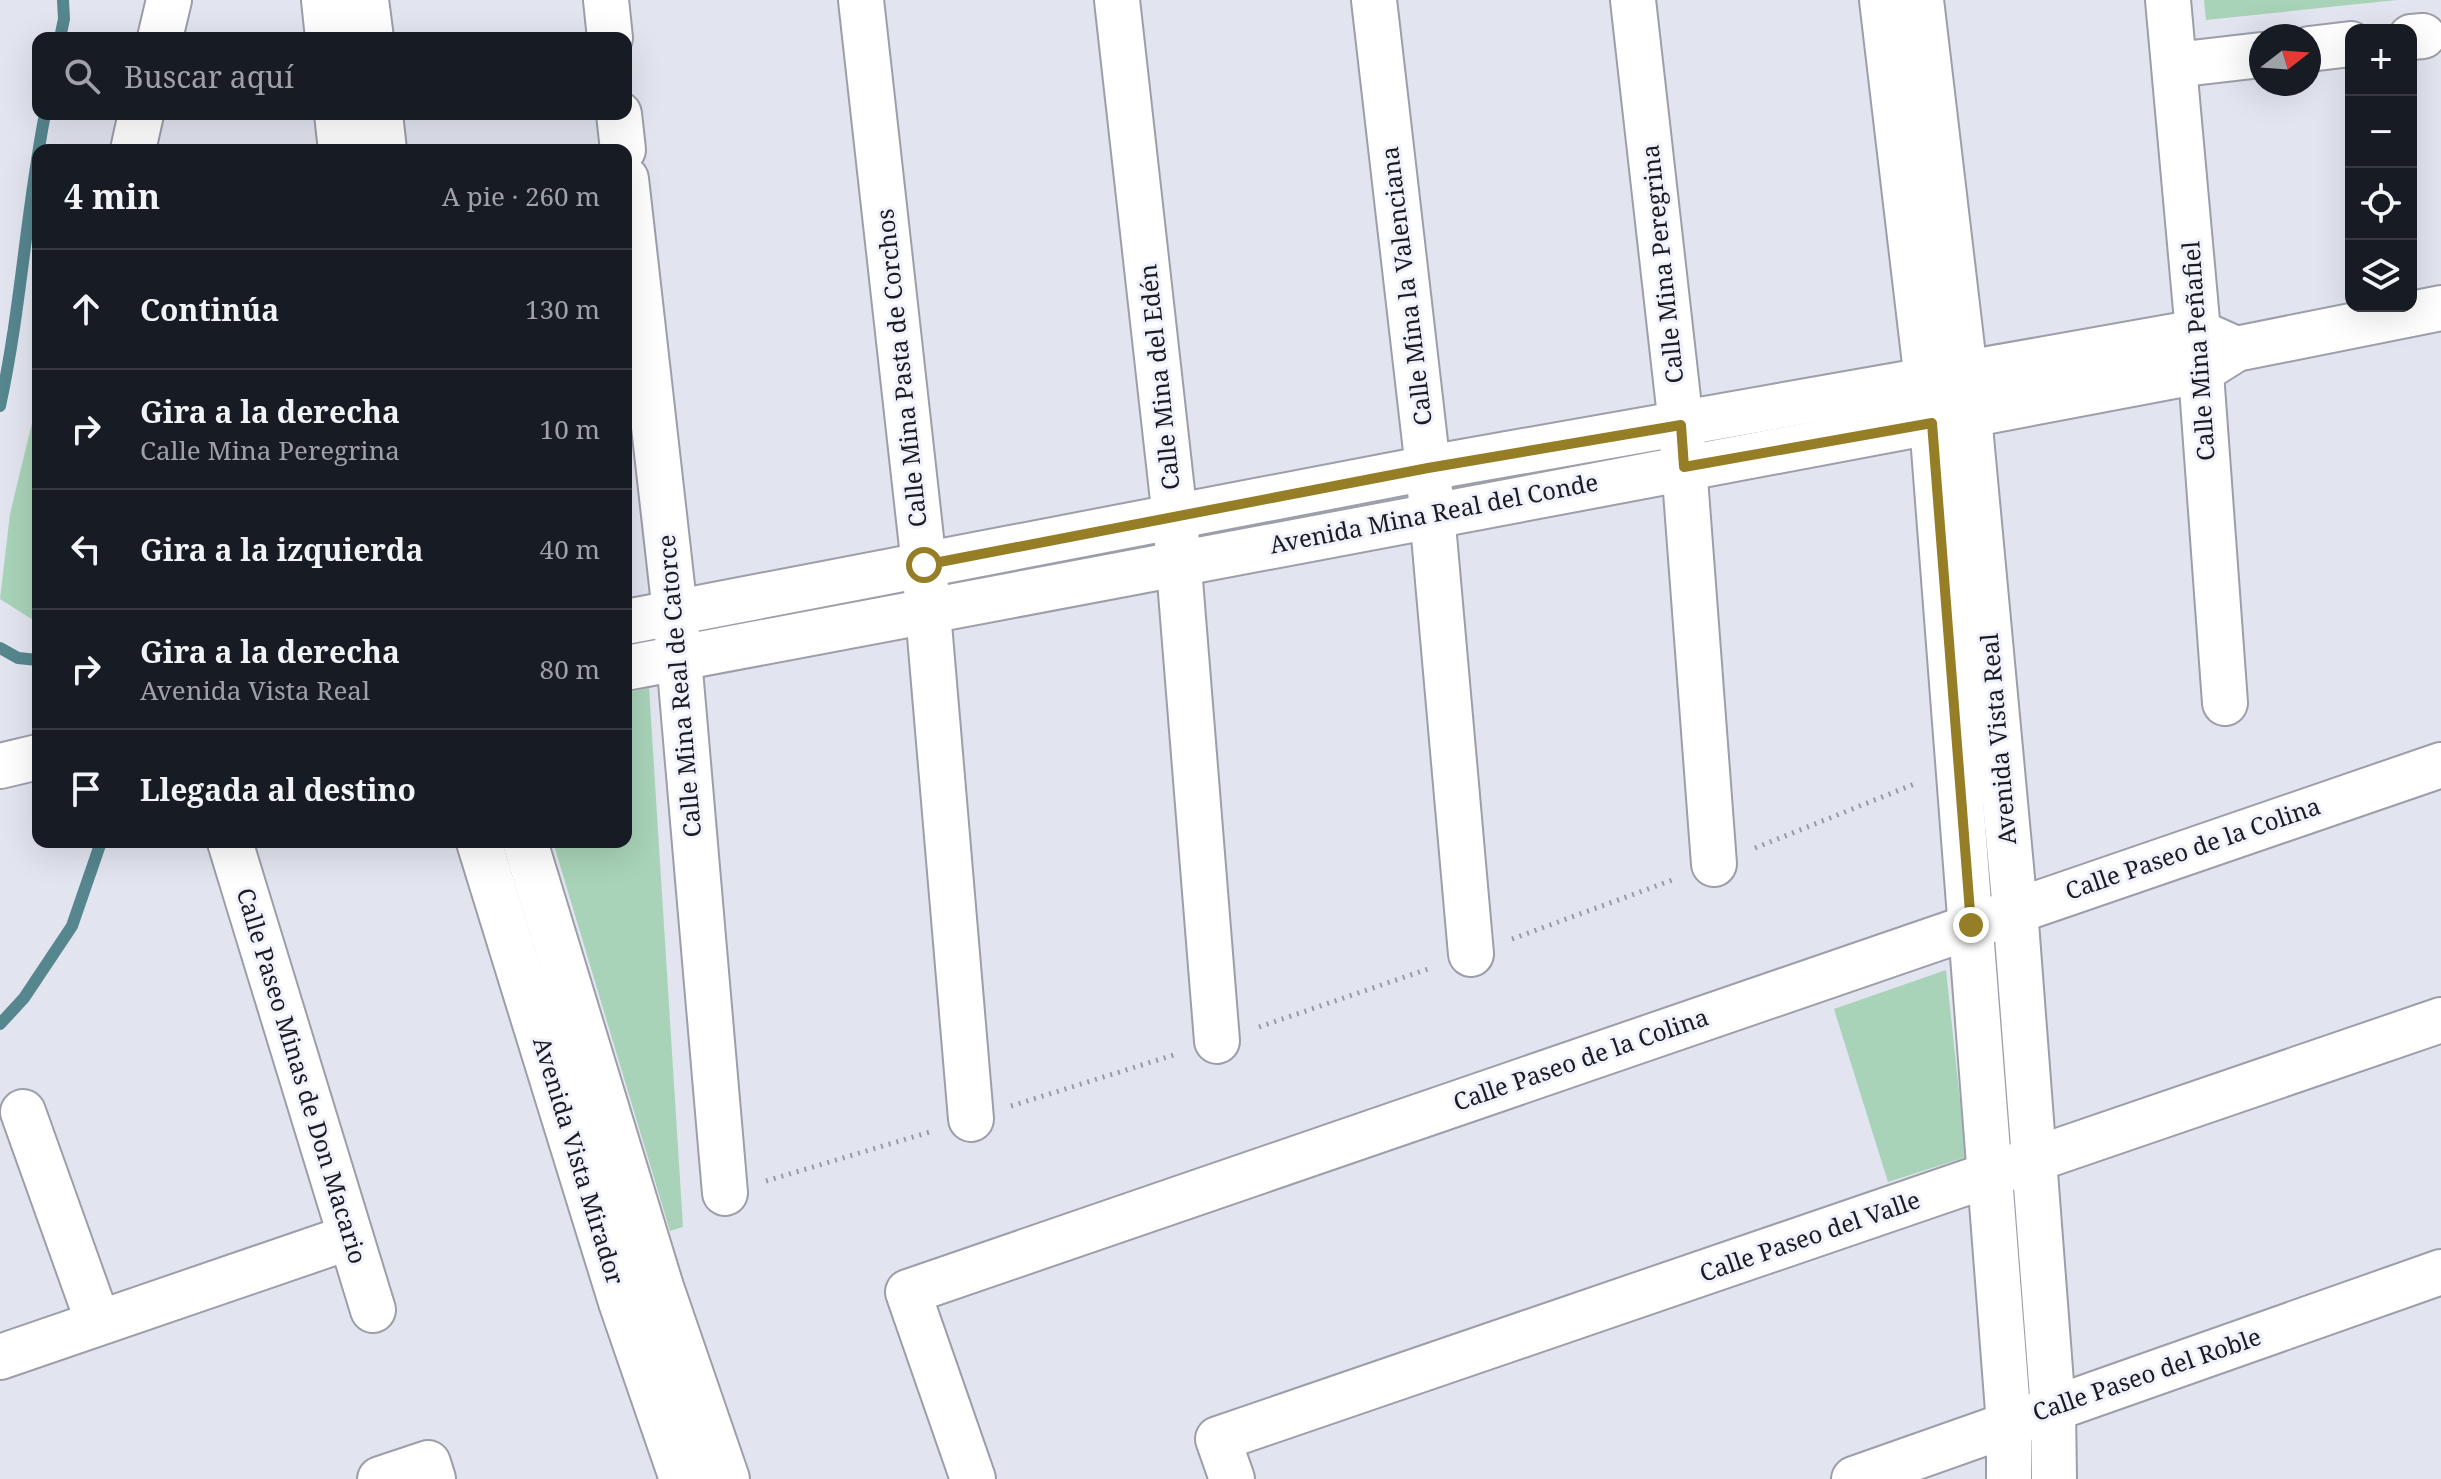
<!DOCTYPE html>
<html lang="es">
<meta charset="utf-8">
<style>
body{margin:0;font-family:"Noto Serif",serif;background:#20242c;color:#f1f3f6}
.controls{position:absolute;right:24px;top:24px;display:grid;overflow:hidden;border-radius:16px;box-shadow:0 8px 32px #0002}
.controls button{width:72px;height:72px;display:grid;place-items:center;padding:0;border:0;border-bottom:2px solid #363941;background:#171b24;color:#f1f3f6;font:40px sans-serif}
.compass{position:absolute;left:2249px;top:24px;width:72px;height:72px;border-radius:50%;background:#171b24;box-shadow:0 8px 32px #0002;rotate:73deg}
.stop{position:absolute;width:24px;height:24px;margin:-18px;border:6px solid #957e25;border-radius:50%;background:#fff}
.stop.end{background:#957e25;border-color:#fff;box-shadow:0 2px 8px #0008}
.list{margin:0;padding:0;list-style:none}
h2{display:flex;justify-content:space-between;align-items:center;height:104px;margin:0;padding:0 32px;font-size:34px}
h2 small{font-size:26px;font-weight:400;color:#9ea1a6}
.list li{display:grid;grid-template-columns:52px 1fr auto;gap:24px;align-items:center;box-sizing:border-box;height:120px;padding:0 32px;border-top:2px solid #363941}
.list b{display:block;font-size:30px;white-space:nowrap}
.list p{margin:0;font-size:26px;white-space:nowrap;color:#9ea1a6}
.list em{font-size:26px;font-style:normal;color:#9ea1a6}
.icon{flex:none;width:44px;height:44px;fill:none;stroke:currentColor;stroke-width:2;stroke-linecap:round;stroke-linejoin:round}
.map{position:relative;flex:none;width:2441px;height:1479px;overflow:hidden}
.search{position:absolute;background:#171b24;box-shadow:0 8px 32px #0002;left:32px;top:32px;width:600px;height:88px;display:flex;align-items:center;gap:20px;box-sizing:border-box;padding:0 28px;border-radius:16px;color:#9ea1a6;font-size:30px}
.panel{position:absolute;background:#171b24;box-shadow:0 8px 32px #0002;left:32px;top:144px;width:600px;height:704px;border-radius:16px}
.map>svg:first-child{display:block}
.green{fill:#a8d3b8}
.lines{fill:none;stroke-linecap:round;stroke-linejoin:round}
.stream{stroke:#56868e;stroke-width:12}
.street-casing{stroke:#9c9ea9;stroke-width:48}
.secondary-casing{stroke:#9c9ea9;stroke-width:48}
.path{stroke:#999aa3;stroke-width:5;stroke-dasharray:2 6;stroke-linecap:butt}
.street{stroke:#fff;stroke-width:44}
.secondary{stroke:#fff;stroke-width:44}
.route{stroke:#957e25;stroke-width:10}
.labels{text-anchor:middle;stroke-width:6;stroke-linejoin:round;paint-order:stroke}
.street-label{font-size:24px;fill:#1b1b1f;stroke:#eff1fd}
</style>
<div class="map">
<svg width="2441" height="1479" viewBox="0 0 2441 1479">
<rect width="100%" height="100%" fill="#e2e4ef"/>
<!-- green -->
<g class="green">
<polygon points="2204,0 2397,0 2206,20"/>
<polygon points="38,398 38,623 0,599 10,514"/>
<polygon points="649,688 683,1227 670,1231 553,842 626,842 626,693"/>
<polygon points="1946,970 1966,1157 1888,1182 1834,1009"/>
</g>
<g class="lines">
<!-- stream -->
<g class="stream">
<polyline points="60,38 64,19 63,0"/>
<path d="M0,406C21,309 26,211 45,114"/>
<polyline points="0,648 18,658 38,660"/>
<polyline points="0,1024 24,998 72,926 101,842"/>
</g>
<defs>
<g id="street">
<polyline points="606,0 610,38"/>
<polyline points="861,0 924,565 971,1119"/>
<polyline points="1117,0 1175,518 1217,1041"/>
<polyline points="1374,0 1428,468 1471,954"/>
<polyline points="1633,0 1681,425 1714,864"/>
<polyline points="2168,0 2198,332 2225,703"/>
<polyline points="2411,37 2423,36"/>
<polyline points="160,38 169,0"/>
<polyline points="2309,49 2351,44"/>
<polyline points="2175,65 2261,55"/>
<polyline points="619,114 623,150"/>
<polyline points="133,150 141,114"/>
<polyline points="626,179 675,612 725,1193"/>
<polyline points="626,622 1428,468 2198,332 2236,349"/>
<polyline points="626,668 2201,371 2236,349 2441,308"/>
<polyline points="0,766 38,757"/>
<polyline points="230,842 373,1310"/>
<polyline points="23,1112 98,1322"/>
<polyline points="0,1357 350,1237"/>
<polyline points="380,1479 428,1463 433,1479"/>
<polyline points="973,1479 908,1292 2441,765"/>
<polyline points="1232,1479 1218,1439 2441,1020"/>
<polyline points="1854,1479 2441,1272"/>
</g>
<g id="secondary">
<polyline points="324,0 328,38"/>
<polyline points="366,0 371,38"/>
<polyline points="1882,0 1932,423 2009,1424 2009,1479"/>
<polyline points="1921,0 1965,373 2015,910 2053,1409 2054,1479"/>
<polyline points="337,114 341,150"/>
<polyline points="380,114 384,150"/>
<polyline points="479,842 621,1302 682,1479"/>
<polyline points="525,842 661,1287 727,1479"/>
</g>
</defs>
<!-- street casing -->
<use href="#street" class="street-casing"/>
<!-- secondary casing -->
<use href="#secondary" class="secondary-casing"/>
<!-- path -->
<g class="path">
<polyline points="1755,848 1917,783"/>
<polyline points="1512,939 1675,879"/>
<polyline points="1259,1027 1431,968"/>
<polyline points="1011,1106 1177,1054"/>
<polyline points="766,1181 933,1131"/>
</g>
<!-- street -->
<use href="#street" class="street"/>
<!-- secondary -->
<use href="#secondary" class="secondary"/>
</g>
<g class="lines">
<!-- route -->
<polyline class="route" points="924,565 1428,468 1681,425 1684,467 1932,423 1971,925"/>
</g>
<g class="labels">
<!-- street labels -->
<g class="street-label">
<text transform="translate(1663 264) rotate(-96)" y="8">Calle Mina Peregrina</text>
<text transform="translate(1407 286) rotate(-97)" y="8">Calle Mina la Valenciana</text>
<text transform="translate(2199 351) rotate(-94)" y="8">Calle Mina Peñafiel</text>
<text transform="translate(902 368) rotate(-96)" y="8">Calle Mina Pasta de Corchos</text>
<text transform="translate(1160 377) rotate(-96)" y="8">Calle Mina del Edén</text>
<text transform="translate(1434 514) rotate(-11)" y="8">Avenida Mina Real del Conde</text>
<text transform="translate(680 686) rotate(-95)" y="8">Calle Mina Real de Catorce</text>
<text transform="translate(1999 739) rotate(-95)" y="8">Avenida Vista Real</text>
<text transform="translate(2193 849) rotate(-19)" y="8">Calle Paseo de la Colina</text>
<text transform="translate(1581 1060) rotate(-19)" y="8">Calle Paseo de la Colina</text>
<text transform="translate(301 1076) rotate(73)" y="8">Calle Paseo Minas de Don Macario</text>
<text transform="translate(578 1161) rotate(73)" y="8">Avenida Vista Mirador</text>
<text transform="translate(1810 1237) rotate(-19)" y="8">Calle Paseo del Valle</text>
<text transform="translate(2147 1375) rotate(-19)" y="8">Calle Paseo del Roble</text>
</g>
</g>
</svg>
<div class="controls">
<button>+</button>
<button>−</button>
<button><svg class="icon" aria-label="locate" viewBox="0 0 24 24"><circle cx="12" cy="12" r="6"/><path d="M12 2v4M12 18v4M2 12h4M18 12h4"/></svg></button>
<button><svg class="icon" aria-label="layers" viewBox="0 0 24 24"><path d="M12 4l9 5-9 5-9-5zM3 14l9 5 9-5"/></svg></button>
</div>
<svg class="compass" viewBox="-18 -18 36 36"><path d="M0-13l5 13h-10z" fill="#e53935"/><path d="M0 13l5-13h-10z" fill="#9ea1a6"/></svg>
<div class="stop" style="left:924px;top:565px"></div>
<div class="stop end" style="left:1971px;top:925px"></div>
<div class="search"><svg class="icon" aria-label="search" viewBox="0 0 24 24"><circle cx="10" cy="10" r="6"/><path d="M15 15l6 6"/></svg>Buscar aquí</div>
<section class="panel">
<h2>4 min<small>A pie · 260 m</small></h2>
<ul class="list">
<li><svg class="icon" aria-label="ahead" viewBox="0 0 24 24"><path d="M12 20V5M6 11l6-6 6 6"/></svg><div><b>Continúa</b></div><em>130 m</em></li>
<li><svg class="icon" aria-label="right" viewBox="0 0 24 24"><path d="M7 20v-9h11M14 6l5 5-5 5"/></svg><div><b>Gira a la derecha</b><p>Calle Mina Peregrina</p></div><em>10 m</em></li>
<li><svg class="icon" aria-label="left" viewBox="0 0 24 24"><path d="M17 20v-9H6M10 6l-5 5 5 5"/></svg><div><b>Gira a la izquierda</b></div><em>40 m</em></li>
<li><svg class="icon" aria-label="right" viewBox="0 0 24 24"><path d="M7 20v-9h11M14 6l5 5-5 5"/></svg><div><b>Gira a la derecha</b><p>Avenida Vista Real</p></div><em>80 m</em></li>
<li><svg class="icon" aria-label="arrive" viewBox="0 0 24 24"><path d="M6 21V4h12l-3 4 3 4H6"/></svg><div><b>Llegada al destino</b></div></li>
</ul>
</section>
</div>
